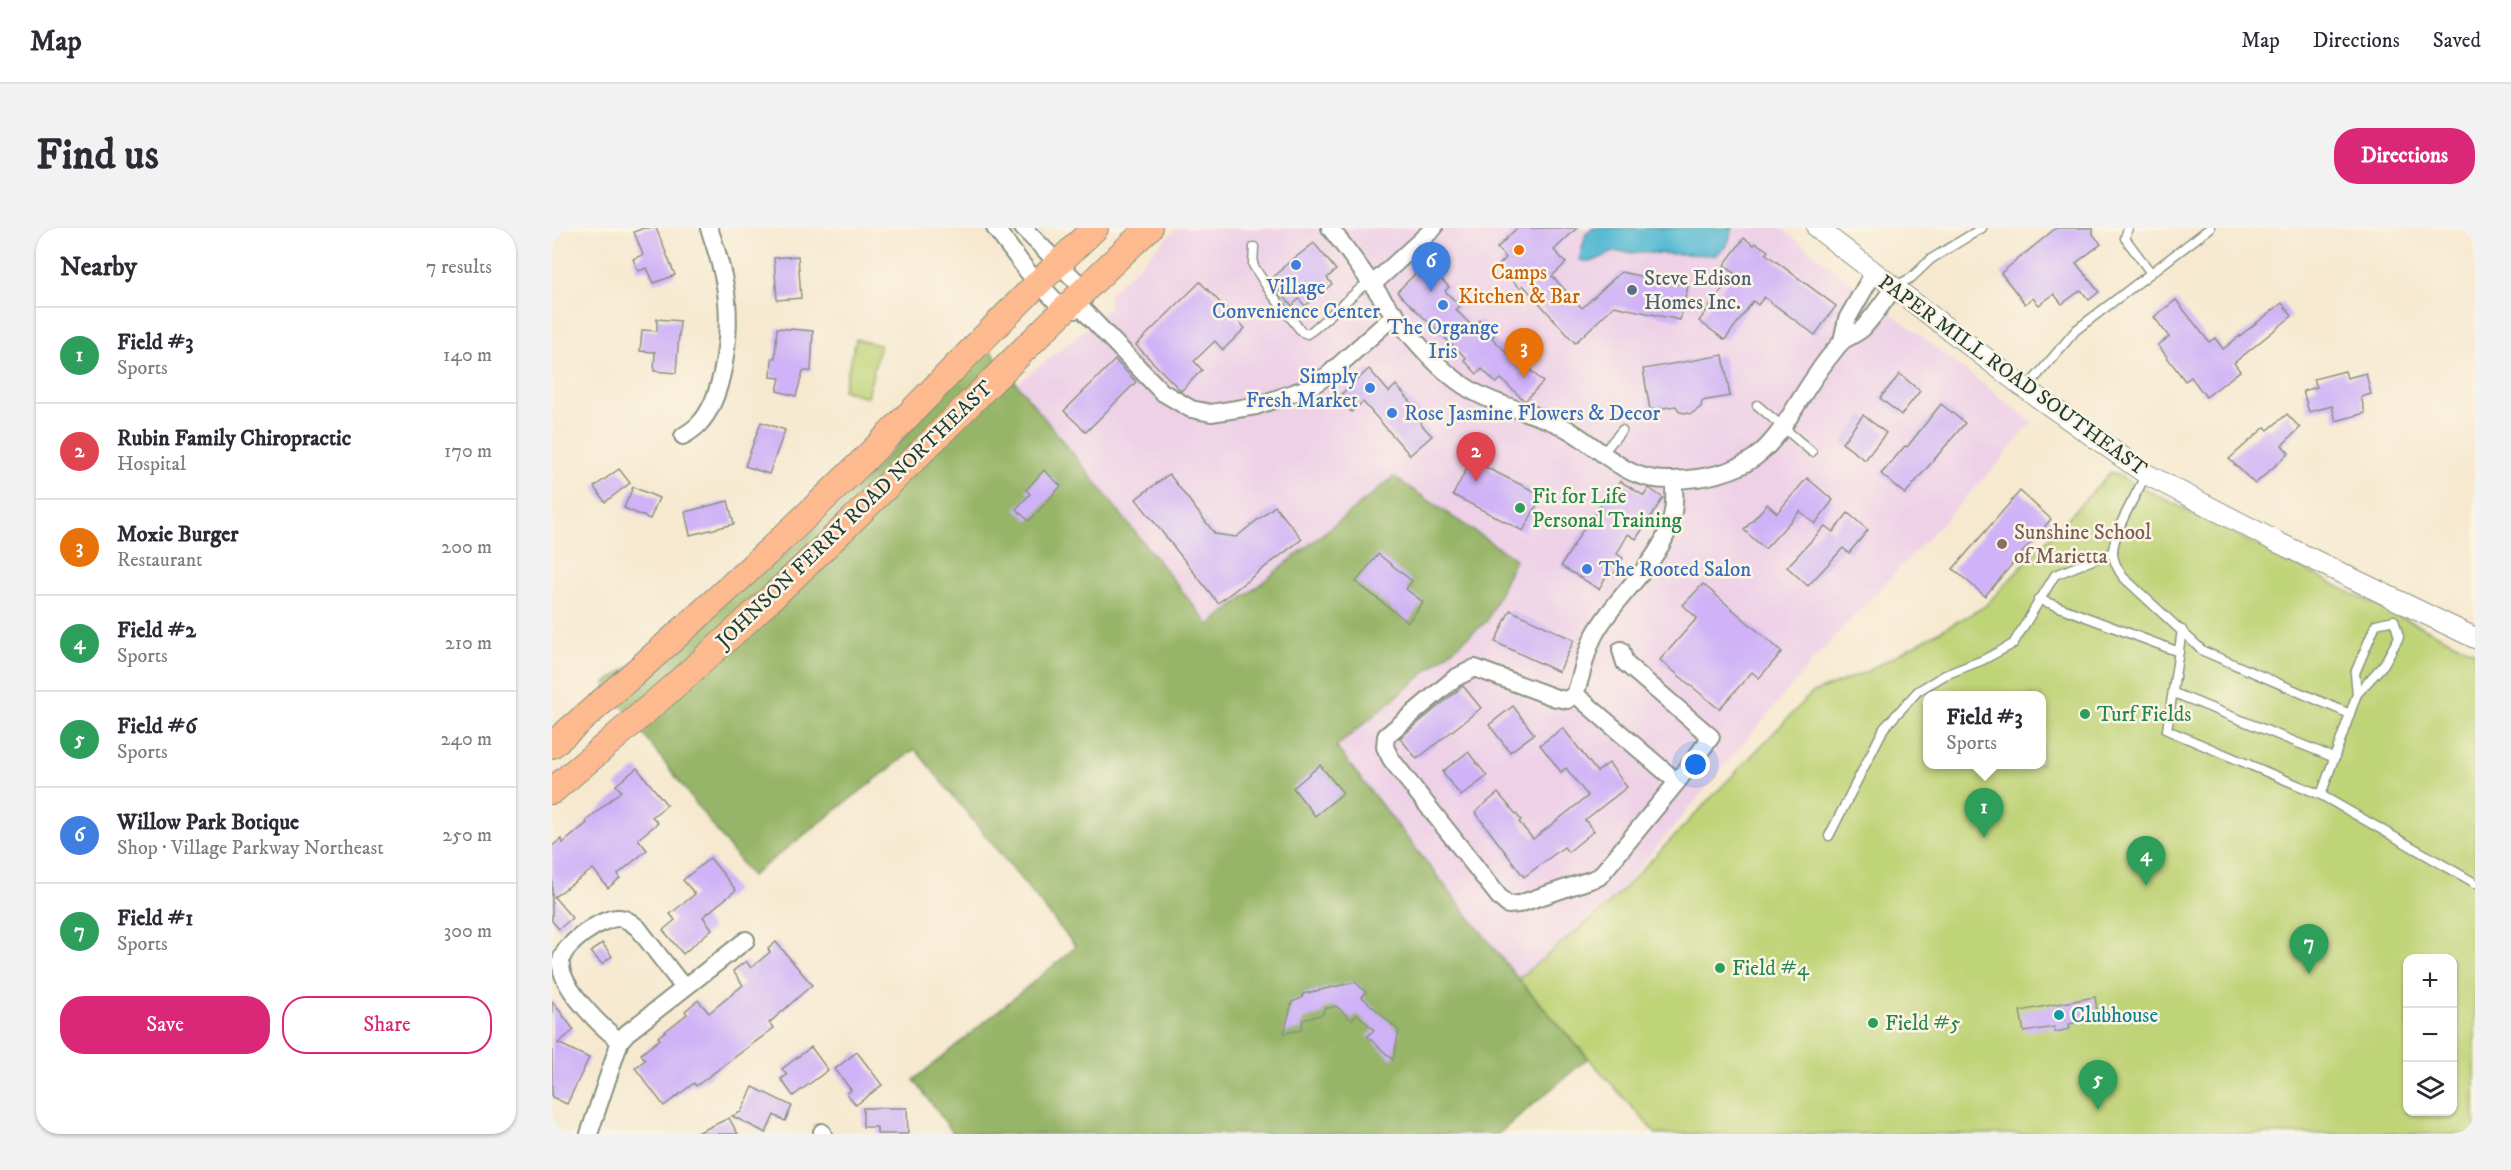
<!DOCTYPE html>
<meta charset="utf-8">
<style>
body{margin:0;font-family:"IM FELL DW Pica",serif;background:#f2f2f3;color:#2b2b33}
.controls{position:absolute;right:18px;bottom:18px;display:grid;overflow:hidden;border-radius:12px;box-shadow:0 2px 4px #0004}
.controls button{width:54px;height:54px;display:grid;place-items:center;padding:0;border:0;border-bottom:2px solid #e1e1e2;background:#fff;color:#2b2b33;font:30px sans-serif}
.you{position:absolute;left:1144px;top:537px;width:21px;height:21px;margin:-15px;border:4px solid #fff;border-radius:50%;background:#1a73e8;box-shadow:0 0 0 9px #1a73e833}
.badge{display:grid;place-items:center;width:39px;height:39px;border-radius:50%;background:#db2777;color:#fff;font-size:20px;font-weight:700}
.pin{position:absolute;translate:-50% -50px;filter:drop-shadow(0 2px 3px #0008)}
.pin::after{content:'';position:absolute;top:32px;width:21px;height:18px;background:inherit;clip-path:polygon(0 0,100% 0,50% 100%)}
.popup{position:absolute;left:1371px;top:463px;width:123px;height:78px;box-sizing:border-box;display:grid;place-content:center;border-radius:12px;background:#fff;filter:drop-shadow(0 2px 4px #0005);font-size:20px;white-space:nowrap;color:#7c7c81}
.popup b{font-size:22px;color:#2b2b33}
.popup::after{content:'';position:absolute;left:50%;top:100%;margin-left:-12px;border:12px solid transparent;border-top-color:#fff}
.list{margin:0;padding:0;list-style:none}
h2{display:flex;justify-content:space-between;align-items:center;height:78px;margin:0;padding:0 24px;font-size:26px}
h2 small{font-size:20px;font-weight:400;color:#7c7c81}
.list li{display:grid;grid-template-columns:39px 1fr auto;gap:18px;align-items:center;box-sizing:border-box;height:96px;padding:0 24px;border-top:2px solid #e1e1e2}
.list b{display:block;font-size:22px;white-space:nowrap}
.list p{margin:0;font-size:20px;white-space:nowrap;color:#7c7c81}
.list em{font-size:20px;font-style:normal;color:#7c7c81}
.actions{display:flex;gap:12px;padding:18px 24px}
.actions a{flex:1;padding:14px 0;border:2px solid #db2777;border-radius:24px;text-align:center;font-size:21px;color:#db2777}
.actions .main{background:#db2777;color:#fff}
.icon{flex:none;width:33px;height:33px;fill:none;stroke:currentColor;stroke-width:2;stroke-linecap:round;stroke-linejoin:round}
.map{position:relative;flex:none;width:1923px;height:906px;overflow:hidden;border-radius:24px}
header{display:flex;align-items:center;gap:36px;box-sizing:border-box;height:84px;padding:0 30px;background:#fff;border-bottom:2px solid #e1e1e2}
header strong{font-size:28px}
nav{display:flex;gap:33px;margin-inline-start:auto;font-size:21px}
.intro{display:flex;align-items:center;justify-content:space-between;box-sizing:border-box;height:144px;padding:0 36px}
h1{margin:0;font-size:42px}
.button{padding:15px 27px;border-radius:24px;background:#db2777;color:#fff;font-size:21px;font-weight:700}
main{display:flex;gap:36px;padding:0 36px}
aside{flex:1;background:#fff;border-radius:24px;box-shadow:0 2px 4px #0004}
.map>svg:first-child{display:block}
.built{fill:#eed0e7}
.green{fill:#bfd377;stroke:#6f8856;stroke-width:1.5;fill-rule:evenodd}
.forest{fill:#97b568;stroke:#5b794e;stroke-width:1.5}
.water{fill:#55b9d4;stroke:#3a7b84;stroke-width:1.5}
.building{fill:#cfb2f7}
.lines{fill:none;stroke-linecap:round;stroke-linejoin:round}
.service-casing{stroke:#8a9382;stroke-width:11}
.minor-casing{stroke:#8a9382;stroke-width:20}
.tertiary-casing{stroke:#8a9382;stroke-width:22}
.primary-casing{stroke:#8a9382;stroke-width:28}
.service{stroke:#fff;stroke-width:8}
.minor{stroke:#fff;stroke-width:16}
.tertiary{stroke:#fff;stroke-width:20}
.primary{stroke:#fcba8e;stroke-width:26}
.food-dot{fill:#e8710a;stroke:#fcf5e5;stroke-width:2}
.shop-dot{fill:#3f7fe0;stroke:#fcf5e5;stroke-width:2}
.service-dot{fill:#5c6f8a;stroke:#fcf5e5;stroke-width:2}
.leisure-dot{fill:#2e9e5b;stroke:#fcf5e5;stroke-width:2}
.education-dot{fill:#8d6e63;stroke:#fcf5e5;stroke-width:2}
.culture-dot{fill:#0f9aa8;stroke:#fcf5e5;stroke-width:2}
.labels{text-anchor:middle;stroke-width:5;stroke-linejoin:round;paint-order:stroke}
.food-label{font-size:21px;fill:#c56008;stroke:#fcf5e5}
.service-label{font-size:21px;fill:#4e5e75;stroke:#fcf5e5;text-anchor:start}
.shop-label{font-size:21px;fill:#366cbe;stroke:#fcf5e5}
.street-label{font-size:21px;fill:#1f3d34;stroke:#fcf5e5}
.leisure-label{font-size:21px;fill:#27864d;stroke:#fcf5e5;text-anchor:start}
.education-label{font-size:21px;fill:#785e54;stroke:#fcf5e5;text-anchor:start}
.culture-label{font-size:21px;fill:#0d838f;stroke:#fcf5e5;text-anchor:start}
</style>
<header>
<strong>Map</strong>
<nav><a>Map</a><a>Directions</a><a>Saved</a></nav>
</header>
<div class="intro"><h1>Find us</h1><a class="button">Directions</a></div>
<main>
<aside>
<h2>Nearby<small>7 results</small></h2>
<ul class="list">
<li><span class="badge" style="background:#2e9e5b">1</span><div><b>Field #3</b><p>Sports</p></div><em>140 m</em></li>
<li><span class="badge" style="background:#e0444e">2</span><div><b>Rubin Family Chiropractic</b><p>Hospital</p></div><em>170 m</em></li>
<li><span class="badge" style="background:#e8710a">3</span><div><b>Moxie Burger</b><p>Restaurant</p></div><em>200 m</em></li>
<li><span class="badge" style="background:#2e9e5b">4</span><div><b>Field #2</b><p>Sports</p></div><em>210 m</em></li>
<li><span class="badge" style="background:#2e9e5b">5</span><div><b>Field #6</b><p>Sports</p></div><em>240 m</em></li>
<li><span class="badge" style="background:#3f7fe0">6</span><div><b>Willow Park Botique</b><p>Shop · Village Parkway Northeast</p></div><em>250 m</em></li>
<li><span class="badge" style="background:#2e9e5b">7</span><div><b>Field #1</b><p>Sports</p></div><em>300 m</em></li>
</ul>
<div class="actions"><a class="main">Save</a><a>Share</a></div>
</aside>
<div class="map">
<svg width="1923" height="906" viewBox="0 0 1923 906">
<rect width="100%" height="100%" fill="#fcf5e5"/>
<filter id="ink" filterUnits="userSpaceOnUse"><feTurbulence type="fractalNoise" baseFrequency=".0167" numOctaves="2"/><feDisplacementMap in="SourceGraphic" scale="12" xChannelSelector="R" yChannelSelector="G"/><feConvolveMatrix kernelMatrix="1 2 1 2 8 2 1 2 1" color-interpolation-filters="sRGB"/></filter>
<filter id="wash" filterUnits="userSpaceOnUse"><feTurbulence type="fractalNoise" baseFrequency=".008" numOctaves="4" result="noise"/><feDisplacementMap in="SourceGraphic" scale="24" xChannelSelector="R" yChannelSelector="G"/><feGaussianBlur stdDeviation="1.35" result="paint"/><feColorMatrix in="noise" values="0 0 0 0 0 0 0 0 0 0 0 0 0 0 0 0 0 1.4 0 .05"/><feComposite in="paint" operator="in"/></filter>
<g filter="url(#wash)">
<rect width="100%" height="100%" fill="#f6e9d0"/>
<!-- built -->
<polygon class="built" points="625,0 1229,0 1480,194 1449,232 1264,429 1055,678 966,751 783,519 935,393 842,250 657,398 465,156 531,103 557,79 557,66"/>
<!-- green -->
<g class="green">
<polygon points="304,111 328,117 315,169 291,162"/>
<path d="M1559,244L1807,369L1923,424V906H1104L966,751L1055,678L1260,465L1314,444L1432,379ZM1375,468H1489V536H1375ZM1856,730H1900V884H1856Z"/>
</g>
<!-- forest -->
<polygon class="forest" points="435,118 657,397 842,249 963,331 935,393 784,519 966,751 1036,830 946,906 402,906 362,852 524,719 363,521 199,648 53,456 252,312 315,250"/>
<!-- water -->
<polygon class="water" points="1041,0 1181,0 1175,17 1164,27 1062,24 1039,34 1027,32 1034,6"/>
<g id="blocks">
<!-- building -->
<g class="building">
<polygon points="92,0 104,0 123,47 102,55 95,40 86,43 81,31 91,27 82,4"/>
<polygon points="965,0 1025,0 1002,22 1014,35 1000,48 1030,80 1069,44 1136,58 1128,92 1062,78 1023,115 971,57 968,60 946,38 954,30 945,20"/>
<polygon points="1504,0 1541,0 1541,6 1549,16 1524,35 1547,64 1537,72 1529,62 1510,76 1502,66 1487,77 1481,70 1473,76 1449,45"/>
<polygon points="1192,10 1202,17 1204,15 1216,23 1214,26 1284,78 1263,107 1212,69 1206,77 1201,73 1173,112 1147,93 1182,45 1172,37"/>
<polygon points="762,15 784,42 775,50 780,56 753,78 747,71 740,78 718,52 731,41 730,40"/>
<polygon points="246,28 249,70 225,72 222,30"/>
<polygon points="866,43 876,52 880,48 883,51 886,48 897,59 893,63 908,78 904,82 921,99 928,92 943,106 940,110 960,130 967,131 991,154 973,173 949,151 944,155 930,141 925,146 912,132 914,130 845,64"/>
<polygon points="648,54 693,100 671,122 663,113 642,133 650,142 629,163 584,117"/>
<polygon points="1624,72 1657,114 1663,110 1671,121 1730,75 1740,88 1682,135 1688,143 1654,169 1639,149 1633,153 1606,117 1617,109 1602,89"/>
<polygon points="105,91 128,93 124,145 102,143 103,124 88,123 90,102 105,103"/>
<polygon points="225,100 261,103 259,143 251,143 244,168 225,163 228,150 219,149 220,130 223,130"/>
<polygon points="1171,127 1178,168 1150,173 1149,179 1139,186 1128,184 1124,178 1098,182 1091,141"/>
<polygon points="563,132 584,154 534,204 512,183"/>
<polygon points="817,141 837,164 844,157 873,190 868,195 880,208 858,227 811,174 799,184 786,169"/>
<polygon points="1793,143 1795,150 1814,145 1819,166 1809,169 1813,185 1784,193 1780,178 1757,184 1751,163 1765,159 1762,151"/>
<polygon points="1348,146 1368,163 1349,187 1328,170"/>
<polygon points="1389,176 1413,195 1353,266 1329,246 1353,218 1355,219"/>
<polygon points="1735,186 1748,200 1730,217 1737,225 1703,256 1677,231 1713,199 1716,202"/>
<polygon points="1311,187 1334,205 1313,232 1290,215"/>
<polygon points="209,194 233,202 217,246 193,238"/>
<polygon points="919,232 990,267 971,303 901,267"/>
<polygon points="67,241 78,255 53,274 42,259"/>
<polygon points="492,242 509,258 477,293 464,281 478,266 474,262"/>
<polygon points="617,246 663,306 684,309 723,278 750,311 666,375 584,271"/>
<polygon points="1255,250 1281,272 1263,296 1248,283 1213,321 1192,302 1215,276 1225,285"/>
<polygon points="1068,253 1092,268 1097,260 1111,270 1084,311 1076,306 1065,326 1071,330 1061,348 1056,345 1047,361 1009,338 1040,287 1042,288 1057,262 1061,265"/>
<polygon points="81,259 107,270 98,291 72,280"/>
<polygon points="1468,263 1499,291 1433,368 1401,341"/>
<polygon points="176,273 182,296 138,307 133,284"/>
<polygon points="1296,285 1316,302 1297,325 1291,320 1256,358 1235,339 1273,298 1281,304"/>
<polygon points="826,326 860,353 854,361 871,374 856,394 804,354"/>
<polygon points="1151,356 1230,424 1207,450 1200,444 1167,481 1108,432 1145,390 1131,377"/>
<polygon points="958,382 1022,412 1007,444 943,414"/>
<polygon points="911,458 929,480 865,531 848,510"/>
<polygon points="961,478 982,506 958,524 937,497"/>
<polygon points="1011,500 1045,544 1057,535 1075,559 1033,592 1042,603 1016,624 1012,619 972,649 923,584 946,565 969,592 967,594 981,611 1036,568 1014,540 1009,544 988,517"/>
<polygon points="916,524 935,548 909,568 890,544"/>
<polygon points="768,537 791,565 763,588 741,560"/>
<polygon points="85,540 115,577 100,589 106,595 86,611 95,622 66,646 68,650 56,660 41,641 2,669 20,690 7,701 0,693 0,618 9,611 11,615 35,595 34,593 69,563 64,557"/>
<polygon points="158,630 184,662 151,689 160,701 131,726 111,702 123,692 118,686 143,666 131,652"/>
<polygon points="224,714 260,757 217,795 222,800 144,858 142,855 112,878 83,840 93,832 89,826 108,811 106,809 135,786 133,783 146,772 157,785 191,757 181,743 194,733 199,740 218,724 216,721"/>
<polygon points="50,715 60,728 50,736 39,724"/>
<polygon points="803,754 814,764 810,769 847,803 841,832 815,808 822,802 805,786 800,792 784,778 772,781 771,786 751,792 749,802 732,805 740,774 750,770 751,766"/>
<polygon points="1543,769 1546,791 1517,796 1518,801 1503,804 1502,799 1472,804 1468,783"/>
<polygon points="0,773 22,802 6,815 37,830 15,876 0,869"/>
<polygon points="259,819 276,842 241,868 229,851 235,847 230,841"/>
<polygon points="305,824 330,857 304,877 295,866 299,862 283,841"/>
<polygon points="201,859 240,878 233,893 222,887 214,905 180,888 189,884"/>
<polygon points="311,880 355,880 356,906 325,906 325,899 311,899"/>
<polygon points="177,890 186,906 143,906"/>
</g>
</g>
</g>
<g filter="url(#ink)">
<use href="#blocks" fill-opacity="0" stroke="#8a9382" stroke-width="1.5"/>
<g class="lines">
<defs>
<g id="service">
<polyline points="1576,0 1573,10 1599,45"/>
<polyline points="702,19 701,37 719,65 750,104 755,106 761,102 810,59 820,56"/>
<polyline points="1343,58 1359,50 1379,31 1430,0"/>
<polyline points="1474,161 1524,102 1658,0"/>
<polyline points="1205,177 1260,224"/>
<polyline points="1050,226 1070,202"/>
<path d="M1594,246C1584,268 1564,298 1561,322C1560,332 1566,341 1571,349L1651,423L1798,486"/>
<polyline points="1486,371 1627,424"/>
<polyline points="1630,402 1615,502 1769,567 1805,466 1832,436 1847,409 1842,392 1824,396 1803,445 1805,466"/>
<polyline points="1622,465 1783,530"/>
<polyline points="1769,567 1923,655"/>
<polyline points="1277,608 1332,500 1366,463 1393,447 1431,432 1461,416 1503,347 1561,324"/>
</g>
<g id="minor">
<polyline points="443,0 476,44 511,81 522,82"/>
<polyline points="471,0 532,61 532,70"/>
<path d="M778,0C818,49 859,122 911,157C946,181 986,183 1020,204C1056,226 1075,254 1121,252C1132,320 1074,352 1044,404C1033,422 1031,446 1023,466L1015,472L1004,470L923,440L903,450L834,508L833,519L839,531L948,670L956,677L967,676L1047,649L1125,554L1159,509L1073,435L1069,422"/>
<polyline points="821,56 882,0"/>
<polyline points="532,83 610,164 639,181 659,185 704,178 758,159 776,147 844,86"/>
<polyline points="1290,113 1295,91 1322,44"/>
<path d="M131,208C136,205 142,201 146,197C172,171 178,108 175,73C173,48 165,23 157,0"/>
<path d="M1121,252C1226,248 1223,199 1277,129C1282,124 1286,116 1292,112C1298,108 1306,105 1311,100C1323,87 1332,73 1342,59"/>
<polyline points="1023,466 1125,554"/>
<path d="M68,813C50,800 6,757 9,733C11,716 50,690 66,690C74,690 80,695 86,700L132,760"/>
<polyline points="270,904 271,906"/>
<polyline points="37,906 68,813 75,805 194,712"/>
</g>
<polyline id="tertiary" points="1265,0 1474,161 1594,246 1727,315 1923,410"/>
<g id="primary">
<path d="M0,517C107,425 211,331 312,232C389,155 463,75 543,0"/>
<path d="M0,563C89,488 177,412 260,331C374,222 482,108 597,0"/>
</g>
</defs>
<!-- service casing -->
<use href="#service" class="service-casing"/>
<!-- minor casing -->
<use href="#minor" class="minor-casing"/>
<!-- tertiary casing -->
<use href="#tertiary" class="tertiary-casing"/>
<!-- primary casing -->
<use href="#primary" class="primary-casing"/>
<!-- service -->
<use href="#service" class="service"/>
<!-- minor -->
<use href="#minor" class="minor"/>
<!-- tertiary -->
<use href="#tertiary" class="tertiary"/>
<!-- primary -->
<use href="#primary" class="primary"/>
</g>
</g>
<!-- markers -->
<circle class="food-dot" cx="967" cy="22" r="6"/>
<g class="shop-dot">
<circle cx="744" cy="37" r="6"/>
<circle cx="891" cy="77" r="6"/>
<circle cx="818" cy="160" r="6"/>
<circle cx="840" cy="185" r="6"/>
<circle cx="1035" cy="341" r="6"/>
</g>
<circle class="service-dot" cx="1080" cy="62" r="6"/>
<g class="leisure-dot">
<circle cx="968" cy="280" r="6"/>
<circle cx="1533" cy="486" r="6"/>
<circle cx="1168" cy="740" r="6"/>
<circle cx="1321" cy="795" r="6"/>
</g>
<circle class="education-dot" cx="1450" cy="316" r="6"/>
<circle class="culture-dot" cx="1507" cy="787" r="6"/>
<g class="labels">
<!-- food labels -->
<g class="food-label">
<text x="967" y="51">Camps<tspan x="967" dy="24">Kitchen &amp; Bar</tspan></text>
</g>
<!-- service labels -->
<g class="service-label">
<text x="1092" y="57">Steve Edison<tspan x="1092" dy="24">Homes Inc.</tspan></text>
</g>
<!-- shop labels -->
<g class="shop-label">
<text x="744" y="66">Village<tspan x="744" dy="24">Convenience Center</tspan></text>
<text x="891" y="106">The Organge<tspan x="891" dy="24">Iris</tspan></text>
<text x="806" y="155" text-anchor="end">Simply<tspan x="806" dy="24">Fresh Market</tspan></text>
<text x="852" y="192" text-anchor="start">Rose Jasmine Flowers &amp; Decor</text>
<text x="1047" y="348" text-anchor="start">The Rooted Salon</text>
</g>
<!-- street labels -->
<g class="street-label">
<text transform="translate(1461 147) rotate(36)" y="7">PAPER MILL ROAD SOUTHEAST</text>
<text transform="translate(302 286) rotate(-44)" y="7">JOHNSON FERRY ROAD NORTHEAST</text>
</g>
<!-- leisure labels -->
<g class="leisure-label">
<text x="980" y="275">Fit for Life<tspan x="980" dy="24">Personal Training</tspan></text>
<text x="1545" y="493">Turf Fields</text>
<text x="1180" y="747">Field #4</text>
<text x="1333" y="802">Field #5</text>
</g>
<!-- education labels -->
<g class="education-label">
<text x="1462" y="311">Sunshine School<tspan x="1462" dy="24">of Marietta</tspan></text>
</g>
<!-- culture labels -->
<g class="culture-label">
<text x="1519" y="794">Clubhouse</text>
</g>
</g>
</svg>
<div class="controls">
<button>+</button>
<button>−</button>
<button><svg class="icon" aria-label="layers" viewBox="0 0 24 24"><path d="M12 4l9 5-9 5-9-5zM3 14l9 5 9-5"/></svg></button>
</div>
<div class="you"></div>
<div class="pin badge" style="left:1432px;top:610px;background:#2e9e5b">1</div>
<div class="popup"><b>Field #3</b>Sports</div>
<div class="pin badge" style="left:924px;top:254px;background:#e0444e">2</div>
<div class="pin badge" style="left:972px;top:150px;background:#e8710a">3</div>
<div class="pin badge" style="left:1594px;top:658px;background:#2e9e5b">4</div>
<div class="pin badge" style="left:1546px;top:882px;background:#2e9e5b">5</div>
<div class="pin badge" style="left:879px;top:64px;background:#3f7fe0">6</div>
<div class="pin badge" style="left:1757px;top:746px;background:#2e9e5b">7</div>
</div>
</main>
